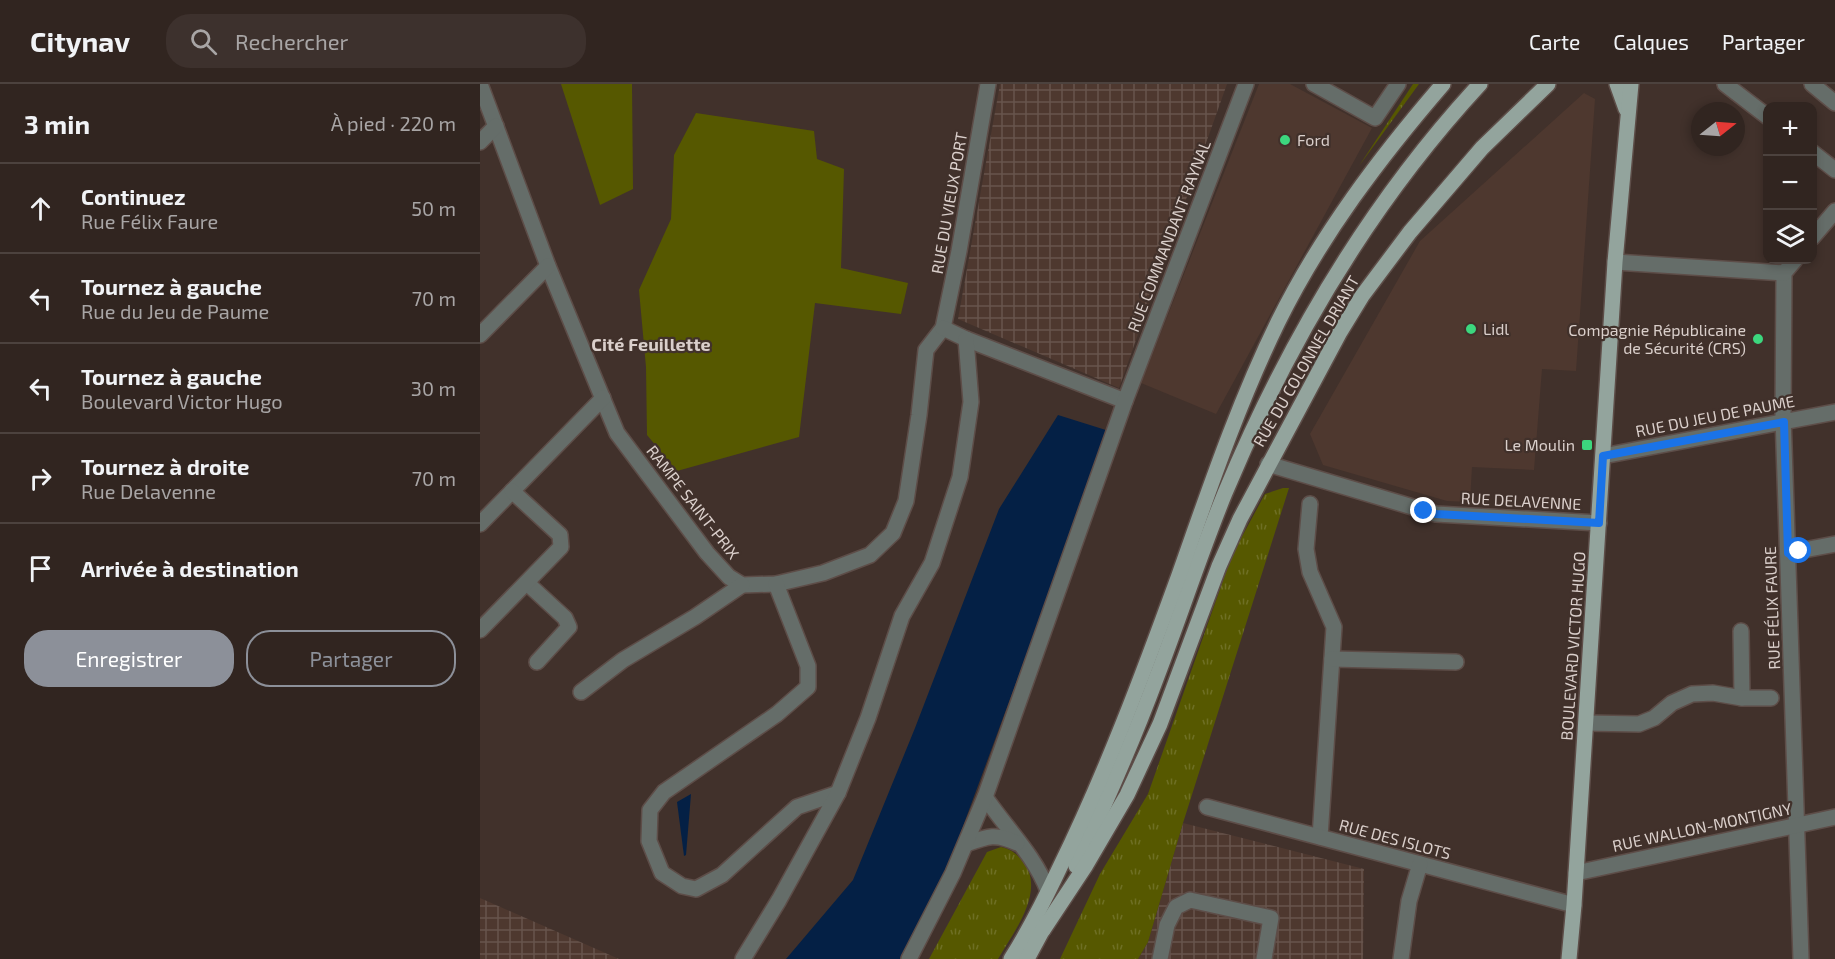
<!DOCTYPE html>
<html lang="fr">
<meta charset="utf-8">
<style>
body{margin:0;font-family:"Exo 2",sans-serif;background:#3d312d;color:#f1f3f6}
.controls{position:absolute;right:18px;top:18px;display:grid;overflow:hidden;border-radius:12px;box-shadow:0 3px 9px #0003}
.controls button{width:54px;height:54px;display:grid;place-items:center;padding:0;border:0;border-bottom:2px solid #4c423e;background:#312520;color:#f1f3f6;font:30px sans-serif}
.compass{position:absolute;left:1211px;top:18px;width:54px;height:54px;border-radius:50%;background:#312520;box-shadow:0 3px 9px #0003;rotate:73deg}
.stop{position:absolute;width:18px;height:18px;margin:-14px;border:4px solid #1a73e8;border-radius:50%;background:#fff}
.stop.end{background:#1a73e8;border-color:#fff;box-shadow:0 2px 6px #0008}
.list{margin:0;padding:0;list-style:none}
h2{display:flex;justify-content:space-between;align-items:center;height:78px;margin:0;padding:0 24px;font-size:26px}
h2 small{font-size:20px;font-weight:400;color:#a8a5a5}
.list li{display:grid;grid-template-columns:39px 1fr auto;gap:18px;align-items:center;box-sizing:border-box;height:90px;padding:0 24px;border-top:2px solid #4c423e}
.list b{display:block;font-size:22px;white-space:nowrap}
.list p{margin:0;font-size:20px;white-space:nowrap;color:#a8a5a5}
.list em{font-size:20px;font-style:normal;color:#a8a5a5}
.actions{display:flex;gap:12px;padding:18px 24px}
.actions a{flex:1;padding:14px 0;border:2px solid #8c9099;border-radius:24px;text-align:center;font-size:21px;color:#8c9099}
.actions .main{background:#8c9099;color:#fff}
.icon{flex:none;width:33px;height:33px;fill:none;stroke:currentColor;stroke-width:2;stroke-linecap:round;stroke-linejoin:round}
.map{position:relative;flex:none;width:1355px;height:875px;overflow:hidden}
header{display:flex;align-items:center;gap:36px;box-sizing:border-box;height:84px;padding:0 30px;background:#312520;border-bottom:2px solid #4c423e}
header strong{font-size:28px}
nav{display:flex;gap:33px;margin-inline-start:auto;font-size:21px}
.search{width:420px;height:54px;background:#3d312d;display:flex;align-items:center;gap:15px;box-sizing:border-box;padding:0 21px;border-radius:24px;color:#a8a5a5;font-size:22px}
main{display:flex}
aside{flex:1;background:#312520}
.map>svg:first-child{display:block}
.built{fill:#4e382f}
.industrial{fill:url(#industrial-grid)}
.grass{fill:url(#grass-tufts)}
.green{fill:#565800}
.water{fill:#042045}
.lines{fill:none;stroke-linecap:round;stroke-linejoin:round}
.minor-casing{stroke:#5d4d48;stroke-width:18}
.major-casing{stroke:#5d4d48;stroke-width:18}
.minor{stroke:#656d69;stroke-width:15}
.major{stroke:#93a49d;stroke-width:15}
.route{stroke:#1a73e8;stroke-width:8}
.poi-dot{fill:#3cd77e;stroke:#41312b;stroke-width:2}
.labels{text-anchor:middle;stroke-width:4.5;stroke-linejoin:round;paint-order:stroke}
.poi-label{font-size:16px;fill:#dacfcb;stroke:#41312b;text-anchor:start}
.street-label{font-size:16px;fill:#dacfcb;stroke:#41312b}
.neighbourhood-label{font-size:18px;font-weight:bold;fill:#dacfcb;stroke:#41312b}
</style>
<header>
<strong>Citynav</strong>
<div class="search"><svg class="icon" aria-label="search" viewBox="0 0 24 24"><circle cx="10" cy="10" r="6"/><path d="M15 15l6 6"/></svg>Rechercher</div>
<nav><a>Carte</a><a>Calques</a><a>Partager</a></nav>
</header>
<main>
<aside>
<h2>3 min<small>À pied · 220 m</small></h2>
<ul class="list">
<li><svg class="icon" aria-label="ahead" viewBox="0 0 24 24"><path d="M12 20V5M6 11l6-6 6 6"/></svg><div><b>Continuez</b><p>Rue Félix Faure</p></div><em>50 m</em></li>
<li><svg class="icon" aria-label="left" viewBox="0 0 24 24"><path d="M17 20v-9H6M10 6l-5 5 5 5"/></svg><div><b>Tournez à gauche</b><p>Rue du Jeu de Paume</p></div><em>70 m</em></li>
<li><svg class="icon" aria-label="left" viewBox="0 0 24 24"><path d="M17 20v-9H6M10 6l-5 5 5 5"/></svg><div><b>Tournez à gauche</b><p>Boulevard Victor Hugo</p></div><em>30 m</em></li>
<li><svg class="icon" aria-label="right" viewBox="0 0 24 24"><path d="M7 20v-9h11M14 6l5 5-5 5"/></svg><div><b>Tournez à droite</b><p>Rue Delavenne</p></div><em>70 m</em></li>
<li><svg class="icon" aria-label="arrive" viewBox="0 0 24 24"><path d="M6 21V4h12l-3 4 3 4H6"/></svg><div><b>Arrivée à destination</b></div></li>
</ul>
<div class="actions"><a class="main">Enregistrer</a><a>Partager</a></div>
</aside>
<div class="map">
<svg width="1355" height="875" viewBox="0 0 1355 875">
<defs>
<pattern id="industrial-grid" width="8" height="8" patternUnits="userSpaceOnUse" patternTransform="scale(1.5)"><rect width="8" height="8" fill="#4e382f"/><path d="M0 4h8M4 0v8" fill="none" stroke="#67544c"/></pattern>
<pattern id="grass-tufts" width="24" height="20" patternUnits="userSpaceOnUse" patternTransform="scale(1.5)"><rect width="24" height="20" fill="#565800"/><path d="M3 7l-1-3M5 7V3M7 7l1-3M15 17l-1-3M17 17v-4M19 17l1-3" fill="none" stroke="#6e6f24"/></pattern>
</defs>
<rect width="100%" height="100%" fill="#41312b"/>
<!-- built -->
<g class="built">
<polygon points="779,0 810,0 892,44 736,330 661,299"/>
<polygon points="1104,9 1115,15 1096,287 1062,285 1054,386 992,383 990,418 967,417 843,381 830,350 940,157"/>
</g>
<!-- industrial -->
<g class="industrial">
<polygon points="520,0 747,0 639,304 478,235"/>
<polygon points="703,739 884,785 883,875 658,875 668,858"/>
<polygon points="0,814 139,875 0,875"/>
</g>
<!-- grass -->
<g class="grass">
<polygon points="933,0 939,0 879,82"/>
<polygon points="803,404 809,404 703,739 668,858 658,875 580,875 620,790 668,710 752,471 785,410"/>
<path d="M521,763C530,765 534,768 540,774C569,804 534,847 518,875H449L507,768Z"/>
</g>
<!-- green -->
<g class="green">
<polygon points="81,0 152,0 153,105 120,121"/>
<polygon points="216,29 334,47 337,75 364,85 361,184 428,199 421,230 335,219 319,353 197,387 167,351 166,283 159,206 191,135 194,71"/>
</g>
<!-- water -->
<g class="water">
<polygon points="578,331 629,347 462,799 420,875 306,875 373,796 435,644 519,425"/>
<polygon points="211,710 206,771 204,772 197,718"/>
</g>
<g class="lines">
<defs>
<g id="minor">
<polyline points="0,0 68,182 137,349 227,469 249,493 262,501 296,500 343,489 390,471 413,449 426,417 439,331 446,266 463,244 479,167 508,0"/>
<polyline points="834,0 895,34 918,0"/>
<polyline points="1245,0 1288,33"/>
<polyline points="1332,0 1355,19"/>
<polyline points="0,58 16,42"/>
<polyline points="1332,68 1355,86"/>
<polyline points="1332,154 1355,127"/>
<polyline points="1315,176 1304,189 1303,332 1321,875"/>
<polyline points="1135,178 1304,189"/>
<polyline points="463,244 486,255 645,317"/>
<polyline points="0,251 68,182"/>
<polyline points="1123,372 1355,328"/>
<polyline points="788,380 956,430 1119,439"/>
<polyline points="830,420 826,465 830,488 854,543 840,753"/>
<polyline points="0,440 123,314"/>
<polyline points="1308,469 1355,460"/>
<polyline points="47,499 85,534 89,543 57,578"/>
<polyline points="296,500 328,582 328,603 297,630 184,708 170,726 169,757 182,789 202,802 216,805 242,791 317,723 358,709"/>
<polyline points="0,546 81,463 80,451 32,407"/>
<polyline points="1261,547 1262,614"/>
<polyline points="852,575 976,578"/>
<polyline points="101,608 143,576 215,533 262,501"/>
<polyline points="1106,639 1159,640 1174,634 1192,619 1212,610 1233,609 1262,614 1291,614"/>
<path d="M505,713C526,744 555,772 568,807"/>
<polyline points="727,723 1094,821"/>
<path d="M486,760C508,752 516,749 537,759"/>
<polyline points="1096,789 1355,733"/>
<polyline points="263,875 299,816 358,709 388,634 422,532 452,479 480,393 491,318 486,255"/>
<polyline points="429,875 473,789 505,713 645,317 766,0"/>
<polyline points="680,875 687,841 696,823 710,816 791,834 784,875"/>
<polyline points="921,875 929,817 940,780"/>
</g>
<g id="major">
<polyline points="1137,0 1146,25"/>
<path d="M596,782C625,721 652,659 676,595C700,533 720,470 745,409C807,260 891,118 1000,0"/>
<polyline points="563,846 606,781 647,711 680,640 739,482 760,435 860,248 882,212 930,148 1002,64 1068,0"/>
<path d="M531,875C550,845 565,815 580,783C626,689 663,590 699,491C729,406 758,320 798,238C841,151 900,73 963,0"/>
<polyline points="547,875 567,838"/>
<polyline points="1089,875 1094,821 1135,178 1151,0"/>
</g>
</defs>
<!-- minor casing -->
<use href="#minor" class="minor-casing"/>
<!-- major casing -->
<use href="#major" class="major-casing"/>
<!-- minor -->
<use href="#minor" class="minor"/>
<!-- major -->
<use href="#major" class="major"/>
</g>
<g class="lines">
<!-- route -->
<polyline class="route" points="944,427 956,430 1119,439 1123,372 1304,338 1308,469 1319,467"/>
</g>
<!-- markers -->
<g class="poi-dot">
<circle cx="805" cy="56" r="6"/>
<circle cx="991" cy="245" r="6"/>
<circle cx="1278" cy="255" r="6"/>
<rect x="1101" y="355" width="12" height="12" rx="3"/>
</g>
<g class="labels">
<!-- poi labels -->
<g class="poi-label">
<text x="817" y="62">Ford</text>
<text x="1003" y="251">Lidl</text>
<text x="1266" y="252" text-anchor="end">Compagnie Républicaine<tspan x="1266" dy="18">de Sécurité (CRS)</tspan></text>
<text x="1095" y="367" text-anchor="end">Le Moulin</text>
</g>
<!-- street labels -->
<g class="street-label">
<text transform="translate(469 119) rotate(-80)" y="6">RUE DU VIEUX PORT</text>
<text transform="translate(689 152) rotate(-69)" y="6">RUE COMMANDANT RAYNAL</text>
<text transform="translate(826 277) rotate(-60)" y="6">RUE DU COLONNEL DRIANT</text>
<text transform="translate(1235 332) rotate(-11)" y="6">RUE DU JEU DE PAUME</text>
<text transform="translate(1041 417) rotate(3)" y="6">RUE DELAVENNE</text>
<text transform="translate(213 418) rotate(52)" y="6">RAMPE SAINT-PRIX</text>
<text transform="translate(1292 524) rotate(-92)" y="6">RUE FÉLIX FAURE</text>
<text transform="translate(1093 562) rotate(-86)" y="6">BOULEVARD VICTOR HUGO</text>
<text transform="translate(1222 743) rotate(-12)" y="6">RUE WALLON-MONTIGNY</text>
<text transform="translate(915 755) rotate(15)" y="6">RUE DES ISLOTS</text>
</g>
<!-- neighbourhood labels -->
<g class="neighbourhood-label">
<text x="171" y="267">Cité Feuillette</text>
</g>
</g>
</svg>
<div class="controls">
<button>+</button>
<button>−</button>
<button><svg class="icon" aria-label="layers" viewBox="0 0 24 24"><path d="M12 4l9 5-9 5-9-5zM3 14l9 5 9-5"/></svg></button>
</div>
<svg class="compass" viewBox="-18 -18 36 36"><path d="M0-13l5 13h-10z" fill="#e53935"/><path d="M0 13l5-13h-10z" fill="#a8a5a5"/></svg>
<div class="stop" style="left:1319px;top:467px"></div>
<div class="stop end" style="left:944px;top:427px"></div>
</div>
</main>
